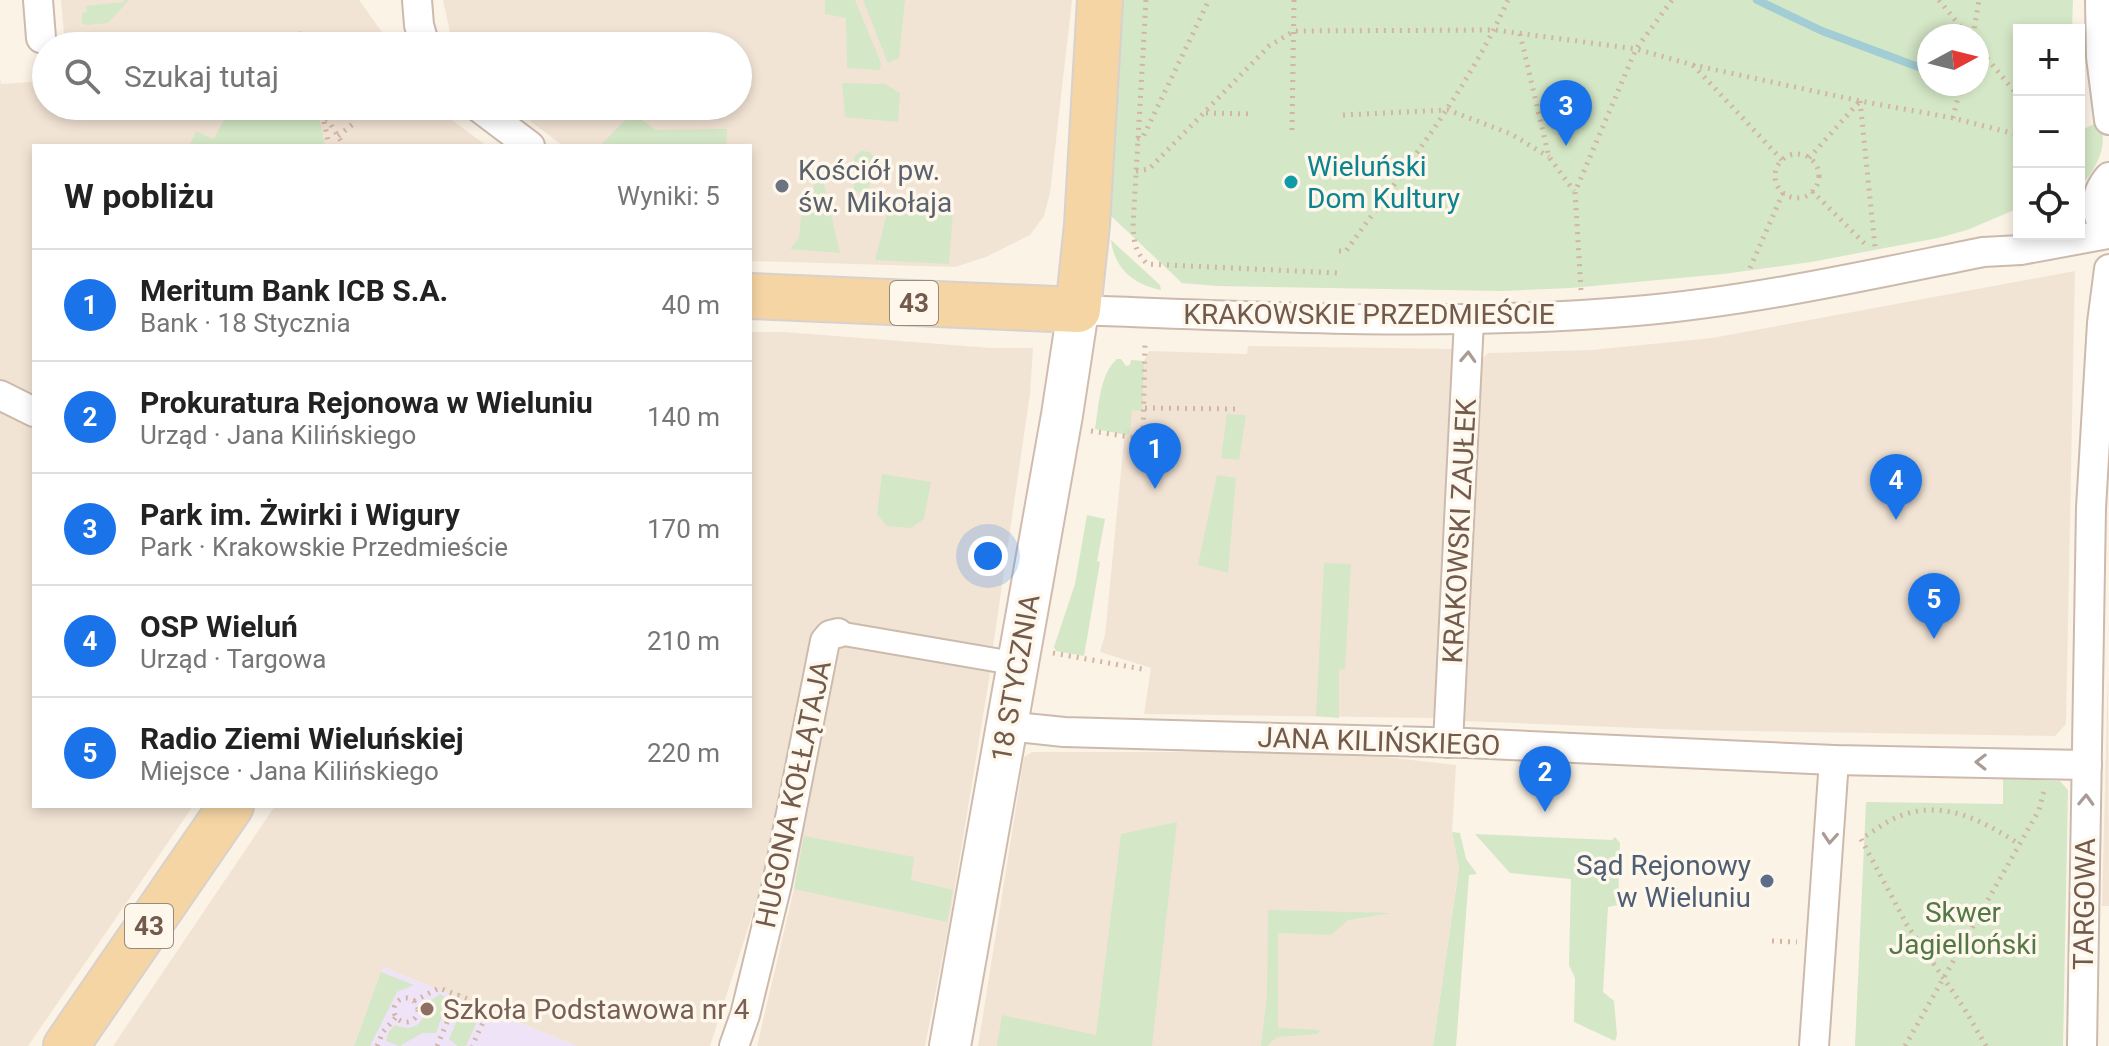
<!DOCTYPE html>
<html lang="pl">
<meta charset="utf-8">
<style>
body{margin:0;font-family:Roboto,sans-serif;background:#f6f6f6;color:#222}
.controls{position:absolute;right:24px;top:24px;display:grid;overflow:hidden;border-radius:0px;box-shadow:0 4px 12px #0003}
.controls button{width:72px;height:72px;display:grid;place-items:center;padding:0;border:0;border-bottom:2px solid #e0e0e0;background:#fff;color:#222;font:40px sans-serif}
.compass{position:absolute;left:1917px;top:24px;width:72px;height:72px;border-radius:50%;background:#fff;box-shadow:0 4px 12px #0003;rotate:83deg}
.you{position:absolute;left:988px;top:556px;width:28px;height:28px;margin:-20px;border:6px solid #fff;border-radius:50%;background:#1a73e8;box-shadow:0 0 0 12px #1a73e833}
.badge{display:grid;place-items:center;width:52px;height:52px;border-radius:50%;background:#1a73e8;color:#fff;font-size:26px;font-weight:700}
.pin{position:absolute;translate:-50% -66px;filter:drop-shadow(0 2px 4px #0008)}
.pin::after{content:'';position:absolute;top:42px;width:28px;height:24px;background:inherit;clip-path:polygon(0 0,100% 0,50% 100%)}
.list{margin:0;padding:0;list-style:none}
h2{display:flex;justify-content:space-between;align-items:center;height:104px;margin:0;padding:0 32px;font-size:34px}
h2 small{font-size:26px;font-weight:400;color:#767676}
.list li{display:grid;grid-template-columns:52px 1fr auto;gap:24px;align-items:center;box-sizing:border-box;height:112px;padding:0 32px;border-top:2px solid #e0e0e0}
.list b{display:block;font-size:30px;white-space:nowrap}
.list p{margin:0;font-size:26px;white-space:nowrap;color:#767676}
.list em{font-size:26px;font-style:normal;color:#767676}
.icon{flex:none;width:44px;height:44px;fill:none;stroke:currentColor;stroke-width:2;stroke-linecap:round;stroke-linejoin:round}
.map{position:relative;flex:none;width:2109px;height:1046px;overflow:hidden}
.search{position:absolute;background:#fff;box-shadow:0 4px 12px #0003;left:32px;top:32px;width:720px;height:88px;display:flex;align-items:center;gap:20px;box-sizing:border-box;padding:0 28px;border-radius:44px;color:#767676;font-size:30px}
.panel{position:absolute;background:#fff;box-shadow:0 4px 12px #0003;left:32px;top:144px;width:720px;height:664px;border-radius:0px}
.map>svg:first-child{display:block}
.residential{fill:#f2e4d5}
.education{fill:#efe3f7}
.green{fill:#d4e7c6;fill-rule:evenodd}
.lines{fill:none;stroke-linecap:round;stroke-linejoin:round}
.stream{stroke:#a3cdd4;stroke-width:8}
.pedestrian-casing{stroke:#ccbaad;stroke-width:26}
.minor-casing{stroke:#ccbaad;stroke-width:32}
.secondary-casing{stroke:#d0bcae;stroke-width:44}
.primary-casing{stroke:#d8d1cd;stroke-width:48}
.path{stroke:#d3b5a3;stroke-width:5;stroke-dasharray:2 6;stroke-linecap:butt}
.pedestrian{stroke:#fff;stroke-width:22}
.minor{stroke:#fff;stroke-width:28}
.secondary{stroke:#fff;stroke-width:40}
.primary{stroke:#f5d5a4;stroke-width:44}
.oneway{stroke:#aa9c94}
.culture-dot{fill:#0f9aa8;stroke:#fef7ec;stroke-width:3}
.worship-dot{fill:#6b7280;stroke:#fef7ec;stroke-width:3}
.service-dot{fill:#5c6f8a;stroke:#fef7ec;stroke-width:3}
.education-dot{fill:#8d6e63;stroke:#fef7ec;stroke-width:3}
.labels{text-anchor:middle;stroke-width:7;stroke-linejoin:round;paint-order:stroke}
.shield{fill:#fef7ec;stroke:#9c897d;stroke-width:2}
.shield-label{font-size:26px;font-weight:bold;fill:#725a4d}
.culture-label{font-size:28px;fill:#0d838f;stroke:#fef7ec;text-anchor:start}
.worship-label{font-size:28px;fill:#5b616d;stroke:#fef7ec;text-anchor:start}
.street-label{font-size:28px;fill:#725a4d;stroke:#fef7ec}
.service-label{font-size:28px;fill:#4e5e75;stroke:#fef7ec;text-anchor:end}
.park-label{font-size:28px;fill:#547845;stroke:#fef7ec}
.education-label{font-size:28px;fill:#785e54;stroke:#fef7ec;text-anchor:start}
</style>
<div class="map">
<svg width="2109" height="1046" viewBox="0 0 2109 1046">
<rect width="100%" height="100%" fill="#fbf3e6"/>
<!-- residential -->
<g class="residential">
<polygon points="61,0 359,0 392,46 65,46"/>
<polygon points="443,0 1072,0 1050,193 1044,216 1030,235 986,257 955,267 750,261 750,146 563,146 511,106 738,106 738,46 453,46"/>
<polygon points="0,78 1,84 46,81 46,106 433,106 487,146 34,146 34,806 193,806 28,1046 0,1046"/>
<polygon points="2075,271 2066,724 2055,736 1689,730 1461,721 1481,360 1488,353 1591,350 1712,338"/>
<polygon points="750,332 784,332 991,348 1033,348 1030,394 992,654 835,624 774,848 710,1046 577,1046 383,967 354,1046 113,1046 275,806 750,806"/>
<polygon points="1248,346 1452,349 1453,448 1436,718 1144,714 1151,668 1100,652 1105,635 1129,390 1149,351 1247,354"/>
<polygon points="845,644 991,667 949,924 925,1046 757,1046 794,889 800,835 833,649"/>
<polygon points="2108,669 2109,906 2102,906"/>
<polygon points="1032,752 1342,752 1456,765 1452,832 1459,867 1433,1046 978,1046 1024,757"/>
</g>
<!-- education -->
<polygon class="education" points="383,967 577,1046 354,1046"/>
<!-- green -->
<g class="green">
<polygon points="125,0 129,0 108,23 86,25 82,23 82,13 87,12 86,6 123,2"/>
<polygon points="825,0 855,0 881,63 880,70 847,68 846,18 825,14"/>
<polygon points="863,0 905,0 899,58 888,63"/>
<path d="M1121,0H2073L2072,30H2019V208L1967,230L1938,238L1811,262L1723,274L1571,288L1502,291L1217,286L1182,283L1109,214ZM1929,36H1977V84H1929Z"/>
<polygon points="842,83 885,84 900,93 898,122 845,117"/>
<polygon points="231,106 317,106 325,146 189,146 196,131 214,139"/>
<polygon points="632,113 656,130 727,129 726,146 600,146"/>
<path d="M2100,121C2108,146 2098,165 2082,185V130Z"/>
<polygon points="861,151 870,152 874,158 869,189 863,193 854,190 854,157"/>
<polygon points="823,181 840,253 790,249 799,238 801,215 813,209 814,182"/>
<polygon points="889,206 953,210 949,264 875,260"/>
<path d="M1111,240L1160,285L1161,290C1134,285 1114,268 1111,240Z"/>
<path d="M1117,359H1121L1126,366L1130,365L1131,360L1144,361L1142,411L1132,410L1130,433L1127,435L1095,429C1099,407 1099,375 1117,359Z"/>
<polygon points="1227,414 1246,415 1239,460 1221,458"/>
<polygon points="882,474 931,482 924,519 911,528 887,526 877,514"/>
<polygon points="1217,475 1236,478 1228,573 1198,565"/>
<polygon points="1087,515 1105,519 1097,561 1100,562 1084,656 1056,651 1054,647 1075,584"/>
<polygon points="1324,563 1351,564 1345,669 1339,670 1339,718 1316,716"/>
<polygon points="2003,779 2060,781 2068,790 2063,1046 1855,1046 1866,802 2003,804"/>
<polygon points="1177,822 1152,1046 997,1046 1002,1015 1096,1035 1121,834"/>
<polygon points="1452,832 1460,833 1466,859 1477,874 1469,875 1456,1046 1433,1046 1459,868"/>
<polygon points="1475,834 1612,840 1615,837 1620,843 1618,905 1608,907 1603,992 1614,1001 1617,1035 1615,1041 1574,1022 1575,978 1569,965 1571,879 1510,873"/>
<polygon points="804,836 914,857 911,880 953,890 947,922 794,889"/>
<polygon points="1268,910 1392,913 1348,920 1331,935 1278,933 1278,1028 1320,1030 1317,1034 1277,1037 1267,1046 1261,1046 1267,996"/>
<polygon points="381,972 414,985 397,992 370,1046 354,1046"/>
<path d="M440,994L448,999L436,1033H422L400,1046L386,1041L388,1033L395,1025C413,1032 425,1025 425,1005Z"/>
<polygon points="464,1005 481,1012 466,1046 458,1046 449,1039"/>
</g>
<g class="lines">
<!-- stream -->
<polyline class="stream" points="1757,0 1822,31 1929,71"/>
<defs>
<polyline id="pedestrian" points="838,633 1018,664"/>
<g id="minor">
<polyline points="38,0 41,38"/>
<polyline points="417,0 419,25 425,46"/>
<polyline points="2100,0 2101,57 2109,120"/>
<polyline points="477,106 530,146"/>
<path d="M2109,177C2093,195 2094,216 2109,234"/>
<path d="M1078,310C1264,317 1450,327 1636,311C1753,301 1868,275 1983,252L2021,250L2108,234"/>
<polyline points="0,395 34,412"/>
<polyline points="1006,726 1064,732 1466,743 1834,760 2087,765"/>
<polyline points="1448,743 1469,320"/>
<polyline points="734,1046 745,1015 777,884 825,641 830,635 838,633"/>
<polyline points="1814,1046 1834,760"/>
<polyline points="2082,1046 2091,508 2102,323 2109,269"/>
</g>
<polyline id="secondary" points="950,1046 1062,415 1078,310"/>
<g id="primary">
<polyline points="750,296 1078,310 1087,225 1100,0"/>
<polyline points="66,1046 231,806"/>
</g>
</defs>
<!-- pedestrian casing -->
<use href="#pedestrian" class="pedestrian-casing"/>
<!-- minor casing -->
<use href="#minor" class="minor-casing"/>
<!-- secondary casing -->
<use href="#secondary" class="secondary-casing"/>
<!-- primary casing -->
<use href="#primary" class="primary-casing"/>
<!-- path -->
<g class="path">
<path d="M1146,0L1133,226C1134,243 1135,251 1147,264L1339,273"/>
<polyline points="1939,0 1968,36"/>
<polyline points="298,32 301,46"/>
<polyline points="1520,34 1549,157 1574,191"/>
<polyline points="1973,36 1979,0"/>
<polyline points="359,46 364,38"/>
<polyline points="1977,46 2019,97"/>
<polyline points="1693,65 1782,160"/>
<polyline points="1860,101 1875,247"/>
<polyline points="321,106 329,146"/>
<polyline points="329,106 323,112 344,146"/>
<polyline points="1206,113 1254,114"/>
<polyline points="1343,115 1448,110 1511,134 1549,157"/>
<polyline points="1953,118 1961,84"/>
<polyline points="1292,130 1294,0"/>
<polyline points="338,136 353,124"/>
<polyline points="1137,139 1143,137 1209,0"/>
<circle cx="1797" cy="176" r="22"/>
<polyline points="1809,158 1859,102"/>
<polyline points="1136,171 1149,169 1269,46 1294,31 1495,30 1636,49 1693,65 1860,101 1953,118 2019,135"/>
<polyline points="1812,191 1868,247"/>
<path d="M1339,251H1346C1404,170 1467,91 1508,0"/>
<polyline points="1750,268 1783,193"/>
<polyline points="1581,290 1575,192 1636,49 1672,0"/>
<polyline points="1145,408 1237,409"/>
<polyline points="1091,431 1143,439 1145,341"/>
<polyline points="1053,653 1142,669"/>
<polyline points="1772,941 1797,942"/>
<circle cx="406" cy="1010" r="12"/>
<polyline points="414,1001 439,988 484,1005 486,1016 472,1046"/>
<polyline points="377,1046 383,1032 396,1017"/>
<polyline points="437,1046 459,994"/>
<polyline points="1905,1046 2039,810 2044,791"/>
<path d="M1986,1046L1964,1008L1907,925L1861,839C1873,832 1886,821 1900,816C1944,799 1983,821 2019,844"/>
</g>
<!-- pedestrian -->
<use href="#pedestrian" class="pedestrian"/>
<!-- minor -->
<use href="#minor" class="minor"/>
<!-- secondary -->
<use href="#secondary" class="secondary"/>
<!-- primary -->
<use href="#primary" class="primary"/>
</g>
<!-- one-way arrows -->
<defs><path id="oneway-chevron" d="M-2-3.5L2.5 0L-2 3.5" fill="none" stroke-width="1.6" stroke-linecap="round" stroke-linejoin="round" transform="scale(2)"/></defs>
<g class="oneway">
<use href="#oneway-chevron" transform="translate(1468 357) rotate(-87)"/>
<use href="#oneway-chevron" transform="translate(1981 762) rotate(-179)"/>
<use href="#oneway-chevron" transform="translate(2086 800) rotate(-88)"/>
<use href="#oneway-chevron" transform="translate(1830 838) rotate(94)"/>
</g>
<!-- markers -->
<circle class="culture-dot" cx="1291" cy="182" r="8"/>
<circle class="worship-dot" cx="782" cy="186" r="8"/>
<circle class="service-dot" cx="1767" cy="881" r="8"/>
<circle class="education-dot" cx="427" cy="1009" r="8"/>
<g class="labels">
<!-- shield labels -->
<g class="shield">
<rect x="890" y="281" width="48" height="44" rx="6"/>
<rect x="125" y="904" width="48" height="44" rx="6"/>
</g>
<g class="shield-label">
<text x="914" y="312">43</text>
<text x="149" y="935">43</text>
</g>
<!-- culture labels -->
<g class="culture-label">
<text x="1307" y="176">Wieluński<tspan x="1307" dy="32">Dom Kultury</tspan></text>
</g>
<!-- worship labels -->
<g class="worship-label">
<text x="798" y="180">Kościół pw.<tspan x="798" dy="32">św. Mikołaja</tspan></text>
</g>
<!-- street labels -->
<g class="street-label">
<text x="1369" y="324">KRAKOWSKIE PRZEDMIEŚCIE</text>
<text transform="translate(1459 531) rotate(-87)" y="10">KRAKOWSKI ZAUŁEK</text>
<text transform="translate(1015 678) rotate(-80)" y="10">18 STYCZNIA</text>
<text transform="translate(1379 741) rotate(2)" y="10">JANA KILIŃSKIEGO</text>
<text transform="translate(793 794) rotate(-78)" y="10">HUGONA KOŁŁĄTAJA</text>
<text transform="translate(2084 904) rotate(-89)" y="10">TARGOWA</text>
</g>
<!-- service labels -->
<g class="service-label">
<text x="1751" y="875">Sąd Rejonowy<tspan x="1751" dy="32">w Wieluniu</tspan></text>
</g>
<!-- park labels -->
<g class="park-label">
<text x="1963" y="922">Skwer<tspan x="1963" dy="32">Jagielloński</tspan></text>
</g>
<!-- education labels -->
<g class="education-label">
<text x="443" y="1019">Szkoła Podstawowa nr 4</text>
</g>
</g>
</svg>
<div class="controls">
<button>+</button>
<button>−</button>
<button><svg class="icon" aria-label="locate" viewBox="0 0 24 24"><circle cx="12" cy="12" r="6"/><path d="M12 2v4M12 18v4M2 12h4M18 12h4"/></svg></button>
</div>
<svg class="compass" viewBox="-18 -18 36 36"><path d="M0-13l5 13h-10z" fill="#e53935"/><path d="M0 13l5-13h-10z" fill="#767676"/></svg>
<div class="you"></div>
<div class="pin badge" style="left:1155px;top:489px">1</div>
<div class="pin badge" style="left:1545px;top:812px">2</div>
<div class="pin badge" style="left:1566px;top:146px">3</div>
<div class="pin badge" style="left:1896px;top:520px">4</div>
<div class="pin badge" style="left:1934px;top:639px">5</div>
<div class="search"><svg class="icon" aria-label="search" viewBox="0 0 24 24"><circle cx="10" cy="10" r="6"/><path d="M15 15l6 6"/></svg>Szukaj tutaj</div>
<section class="panel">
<h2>W pobliżu<small>Wyniki: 5</small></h2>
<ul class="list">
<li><span class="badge">1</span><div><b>Meritum Bank ICB S.A.</b><p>Bank · 18 Stycznia</p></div><em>40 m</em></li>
<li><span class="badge">2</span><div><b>Prokuratura Rejonowa w Wieluniu</b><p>Urząd · Jana Kilińskiego</p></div><em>140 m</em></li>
<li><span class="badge">3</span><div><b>Park im. Żwirki i Wigury</b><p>Park · Krakowskie Przedmieście</p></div><em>170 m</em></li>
<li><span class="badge">4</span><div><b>OSP Wieluń</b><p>Urząd · Targowa</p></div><em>210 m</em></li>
<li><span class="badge">5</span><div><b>Radio Ziemi Wieluńskiej</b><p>Miejsce · Jana Kilińskiego</p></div><em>220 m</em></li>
</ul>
</section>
</div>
